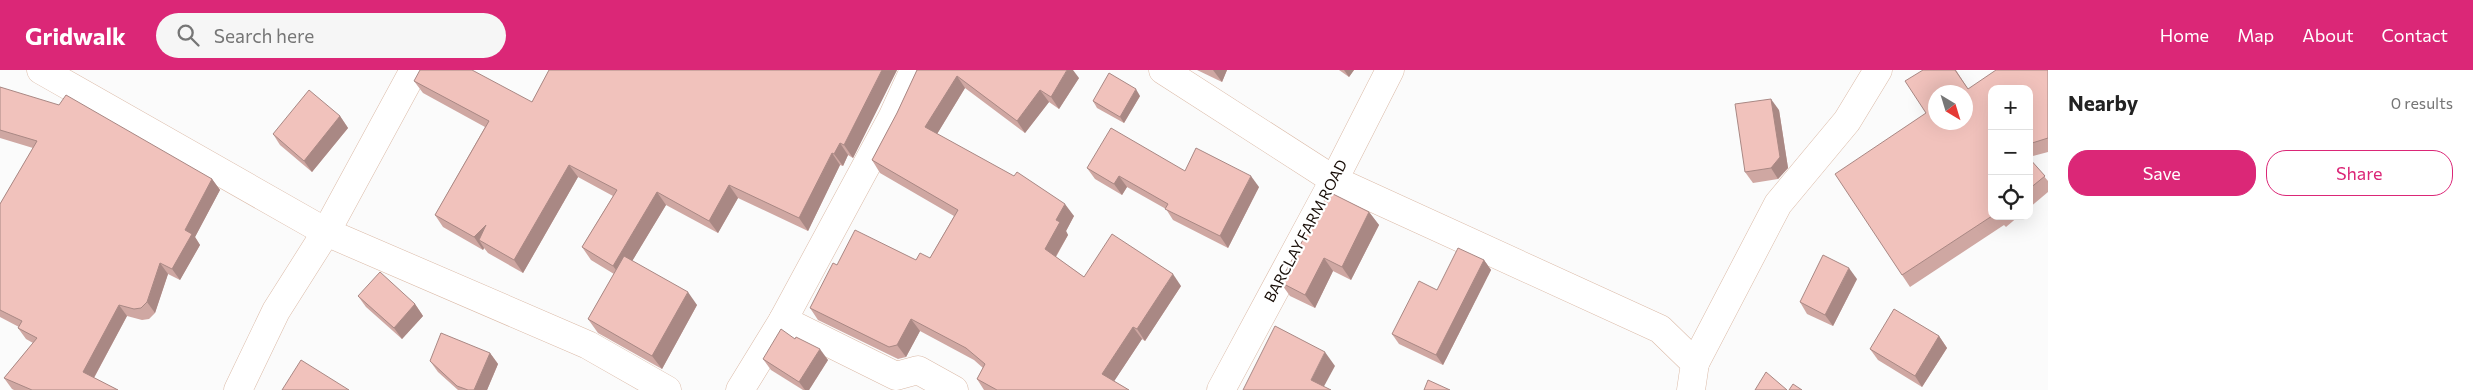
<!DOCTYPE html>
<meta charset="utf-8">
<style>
body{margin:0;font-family:Commissioner,sans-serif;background:#f6f6f6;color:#222}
.controls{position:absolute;right:15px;top:15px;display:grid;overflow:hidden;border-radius:10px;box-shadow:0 5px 20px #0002}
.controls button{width:45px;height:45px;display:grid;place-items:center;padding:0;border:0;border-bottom:1px solid #e0e0e0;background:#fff;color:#222;font:25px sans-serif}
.compass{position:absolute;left:1928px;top:15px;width:45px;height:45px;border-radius:50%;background:#fff;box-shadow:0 5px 20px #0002;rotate:142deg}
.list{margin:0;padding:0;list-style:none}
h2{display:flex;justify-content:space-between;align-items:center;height:65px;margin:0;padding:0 20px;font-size:21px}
h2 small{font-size:16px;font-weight:400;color:#767676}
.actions{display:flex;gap:10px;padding:15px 20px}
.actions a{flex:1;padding:11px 0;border:1px solid #db2777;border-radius:20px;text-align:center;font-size:18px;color:#db2777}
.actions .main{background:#db2777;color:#fff}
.icon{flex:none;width:28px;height:28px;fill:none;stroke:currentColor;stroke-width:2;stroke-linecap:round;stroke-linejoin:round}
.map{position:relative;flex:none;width:2048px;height:320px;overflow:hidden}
header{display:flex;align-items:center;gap:30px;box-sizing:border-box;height:70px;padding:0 25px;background:#db2777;color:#fff}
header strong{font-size:24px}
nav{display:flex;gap:28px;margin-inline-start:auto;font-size:18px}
.search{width:350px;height:45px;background:#f6f6f6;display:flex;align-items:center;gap:12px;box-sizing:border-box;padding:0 18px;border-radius:28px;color:#767676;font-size:19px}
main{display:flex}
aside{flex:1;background:#fff}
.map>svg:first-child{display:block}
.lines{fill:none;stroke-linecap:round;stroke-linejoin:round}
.street-casing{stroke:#dbbaa7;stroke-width:29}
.secondary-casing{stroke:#dbbaa7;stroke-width:29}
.street{stroke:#fff;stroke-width:28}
.secondary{stroke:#fff;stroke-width:28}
.wall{fill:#cfa7a2}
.shaded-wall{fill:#a98884}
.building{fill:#f1c2bc;stroke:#a98884;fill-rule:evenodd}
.labels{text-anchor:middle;stroke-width:4.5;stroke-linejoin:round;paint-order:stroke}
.street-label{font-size:15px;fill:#180d07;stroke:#fff}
</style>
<header>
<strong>Gridwalk</strong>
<div class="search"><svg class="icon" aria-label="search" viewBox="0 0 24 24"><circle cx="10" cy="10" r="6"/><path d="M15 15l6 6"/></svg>Search here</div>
<nav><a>Home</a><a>Map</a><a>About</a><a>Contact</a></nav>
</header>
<main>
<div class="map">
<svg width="2048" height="320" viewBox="0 0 2048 320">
<rect width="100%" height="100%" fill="#fbfbfb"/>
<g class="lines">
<defs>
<g id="street">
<polyline points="41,0 326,162 588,275 667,320"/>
<polyline points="1163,0 1334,110 1660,259 1695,293 1691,320"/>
<polyline points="783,250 892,48 914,0"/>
<polyline points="1695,293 1778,134 1847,51 1878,0"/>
<polyline points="238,320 276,241 326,162 414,0"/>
<polyline points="740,320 783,250 896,306 918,300 954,320"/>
</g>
<polyline id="secondary" points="1221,320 1334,110 1390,0"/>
</defs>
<!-- street casing -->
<use href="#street" class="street-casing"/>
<!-- secondary casing -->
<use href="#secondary" class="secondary-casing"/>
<!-- street -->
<use href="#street" class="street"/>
<!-- secondary -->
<use href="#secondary" class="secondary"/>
</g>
<!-- wall -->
<g class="wall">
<polygon points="549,0 897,0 853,88 848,85 843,96 840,95 808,161 738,128 718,163 666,135 632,191 697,235 662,299 598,263 588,249 614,204 591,190 582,177 613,126 578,107 523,203 488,183 484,178 483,180 443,157 435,145 485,57 423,23 414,11 532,32"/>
<polygon points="917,0 1079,8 1059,39 1049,32 1025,63 965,18 937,64 1074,146 1066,161 1068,165 1056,187 1084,207 1181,216 1145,271 1142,269 1114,311 1129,320 984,320 977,309 983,298 974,290 920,261 906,287 898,289 818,250 810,238 837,195 916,190 930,188 954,146 880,103 872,90 897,43"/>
<polygon points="1197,0 1227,0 1222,12"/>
<polygon points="1339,0 1354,0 1349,7"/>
<polygon points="1923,0 1956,0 1968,19 2048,0 2048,82 2029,87 2029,19 1992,19 1992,146 2019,146 2006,157 2004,155 1910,217 1902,205 1926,43"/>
<polygon points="0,17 212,109 220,120 195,167 200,175 180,210 168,204 155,243 149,249 142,250 127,246 94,308 118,320 14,320 12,319 4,308 33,273 26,269 18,258 19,257 0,247 0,134 33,78 0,68"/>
<polygon points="1140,26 1124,53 1097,38 1093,31"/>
<polygon points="1779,40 1788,98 1778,109 1753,113 1745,102"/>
<polygon points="340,46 348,58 312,102 280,75 273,64"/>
<polygon points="2029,88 2048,111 2048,122 2029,138"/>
<polygon points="1087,98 1185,101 1259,117 1228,178 1173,150 1166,139 1127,117 1122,125 1095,109"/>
<polygon points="1369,142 1379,155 1351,210 1333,201 1315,238 1290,226 1280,212"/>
<polygon points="1484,190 1491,200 1443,295 1399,274 1392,264"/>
<polygon points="1857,209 1833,256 1807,244 1800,232"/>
<polygon points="358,226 415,234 423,246 402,269 366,237"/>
<polygon points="1939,266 1947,278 1922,317 1878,290 1870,279"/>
<polygon points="795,269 828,290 809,320 803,320 771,300 763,289"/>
<polygon points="490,283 498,294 487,320 458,320 438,302 430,291"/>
</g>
<!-- shaded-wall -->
<g class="shaded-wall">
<polygon points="882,0 897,0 853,88 844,75"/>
<polygon points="1067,0 1073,0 1079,8 1059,39 1051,27"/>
<polygon points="1213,0 1227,0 1222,12"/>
<polygon points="1344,0 1354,0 1349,7"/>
<polygon points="957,6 965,18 934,69 925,57"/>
<polygon points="1136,19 1140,26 1124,53 1120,47"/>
<polygon points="1040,20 1049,32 1025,63 1017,51"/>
<polygon points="1771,29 1779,40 1788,98 1778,109 1771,98"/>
<polygon points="340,46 348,58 312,102 304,91"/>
<polygon points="840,73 848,85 843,96 834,84"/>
<polygon points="832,83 840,95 808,161 799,148"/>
<polygon points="569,95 578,107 523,203 514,190"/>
<polygon points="1119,106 1127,117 1122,125 1114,114"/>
<polygon points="1251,106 1259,117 1228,178 1220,166"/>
<polygon points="212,109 220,120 195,167 200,175 180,210 172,199 185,160"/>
<polygon points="729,115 738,128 718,163 709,151"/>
<polygon points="657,122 666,135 622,208 613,196"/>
<polygon points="1065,134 1074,146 1066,161 1068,165 1053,191 1045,179 1056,150"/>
<polygon points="1369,142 1379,155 1351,210 1342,197"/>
<polygon points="486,155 479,170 484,178 483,180 474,167"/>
<polygon points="1324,188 1333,201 1315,238 1305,225"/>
<polygon points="1484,190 1491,200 1443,295 1436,285"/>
<polygon points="160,193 168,204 155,243 147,232"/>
<polygon points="1849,198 1857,209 1833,256 1825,245"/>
<polygon points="1173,204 1181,216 1145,271 1137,259"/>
<polygon points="688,222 697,235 662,299 652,286"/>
<polygon points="415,234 423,246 402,269 394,258"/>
<polygon points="119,235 127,246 91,313 83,302"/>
<polygon points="911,249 920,261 906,287 897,275"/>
<polygon points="1133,257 1142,269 1111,316 1102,304"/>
<polygon points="1939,266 1947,278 1922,317 1915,306"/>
<polygon points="820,279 828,290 809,320 805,320 799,312"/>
<polygon points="1325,282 1335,296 1322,320 1311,310"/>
<polygon points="490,283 498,294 487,320 474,320"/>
</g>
<!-- building -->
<g class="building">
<polygon points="420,0 472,0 532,32 549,0 882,0 844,75 840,73 834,84 832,83 799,148 729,115 709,151 657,122 613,196 582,177 617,120 569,95 514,190 479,170 486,155 474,167 435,145 489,51 414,11"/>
<polygon points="917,0 1067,0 1051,27 1040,20 1017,51 957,6 925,57 1014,106 1017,102 1065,134 1056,150 1060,152 1045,179 1084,207 1112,164 1173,204 1137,259 1133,257 1102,304 1129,320 997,320 977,309 985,294 966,278 911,249 897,275 889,277 810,238 833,193 837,195 855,160 916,190 920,183 930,188 958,140 872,90 897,43"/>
<path d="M1923,0H1955L1968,19L1996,0H2048V68L2029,74V19H1992V146L1902,205L1835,104L1926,43L1905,11ZM1936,22H1966V52H1936Z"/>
<polygon points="1109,3 1136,19 1120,47 1093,31"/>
<polygon points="0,17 59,35 66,25 212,109 185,160 192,164 172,199 160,193 147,232 141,238 134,239 119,235 83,302 118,320 32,320 4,308 37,268 18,258 22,251 0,240 0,134 37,71 0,60"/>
<polygon points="309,20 340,46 304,91 273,64"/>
<polygon points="1771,29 1780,87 1771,98 1745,102 1735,34"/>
<polygon points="1111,58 1185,101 1196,78 1251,106 1220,166 1165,139 1168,134 1119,106 1114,114 1087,98"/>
<polygon points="2029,88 2045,106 2029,119"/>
<polygon points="1329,122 1369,142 1342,197 1324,188 1305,225 1280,212"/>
<polygon points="1458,178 1484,190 1436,285 1392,264 1419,211 1437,220"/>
<polygon points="1823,185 1849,198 1825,245 1800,232"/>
<polygon points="624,186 688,222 652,286 588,249"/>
<polygon points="380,202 415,234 394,258 358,226"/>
<polygon points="1894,239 1939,266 1915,306 1870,279"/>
<polygon points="1275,256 1325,282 1311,310 1331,320 1243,320"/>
<polygon points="781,259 795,269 796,267 820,279 799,312 763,289"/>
<polygon points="441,263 490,283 474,320 468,320 457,316 430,291"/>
<polygon points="301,290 349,320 282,320"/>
<polygon points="1766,302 1787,320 1755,320"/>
<polygon points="1428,310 1450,320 1424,320"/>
<polygon points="1793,314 1802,320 1789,320"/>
</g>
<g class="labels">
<!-- street labels -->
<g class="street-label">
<text transform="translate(1306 161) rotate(-62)" y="5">BARCLAY FARM ROAD</text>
</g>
</g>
</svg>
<div class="controls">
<button>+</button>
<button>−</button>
<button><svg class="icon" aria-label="locate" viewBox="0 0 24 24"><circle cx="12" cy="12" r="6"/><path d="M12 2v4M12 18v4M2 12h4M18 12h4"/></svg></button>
</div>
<svg class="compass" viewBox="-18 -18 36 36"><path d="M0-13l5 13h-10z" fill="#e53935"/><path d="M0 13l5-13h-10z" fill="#767676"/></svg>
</div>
<aside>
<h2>Nearby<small>0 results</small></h2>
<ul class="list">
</ul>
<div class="actions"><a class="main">Save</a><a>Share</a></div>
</aside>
</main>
